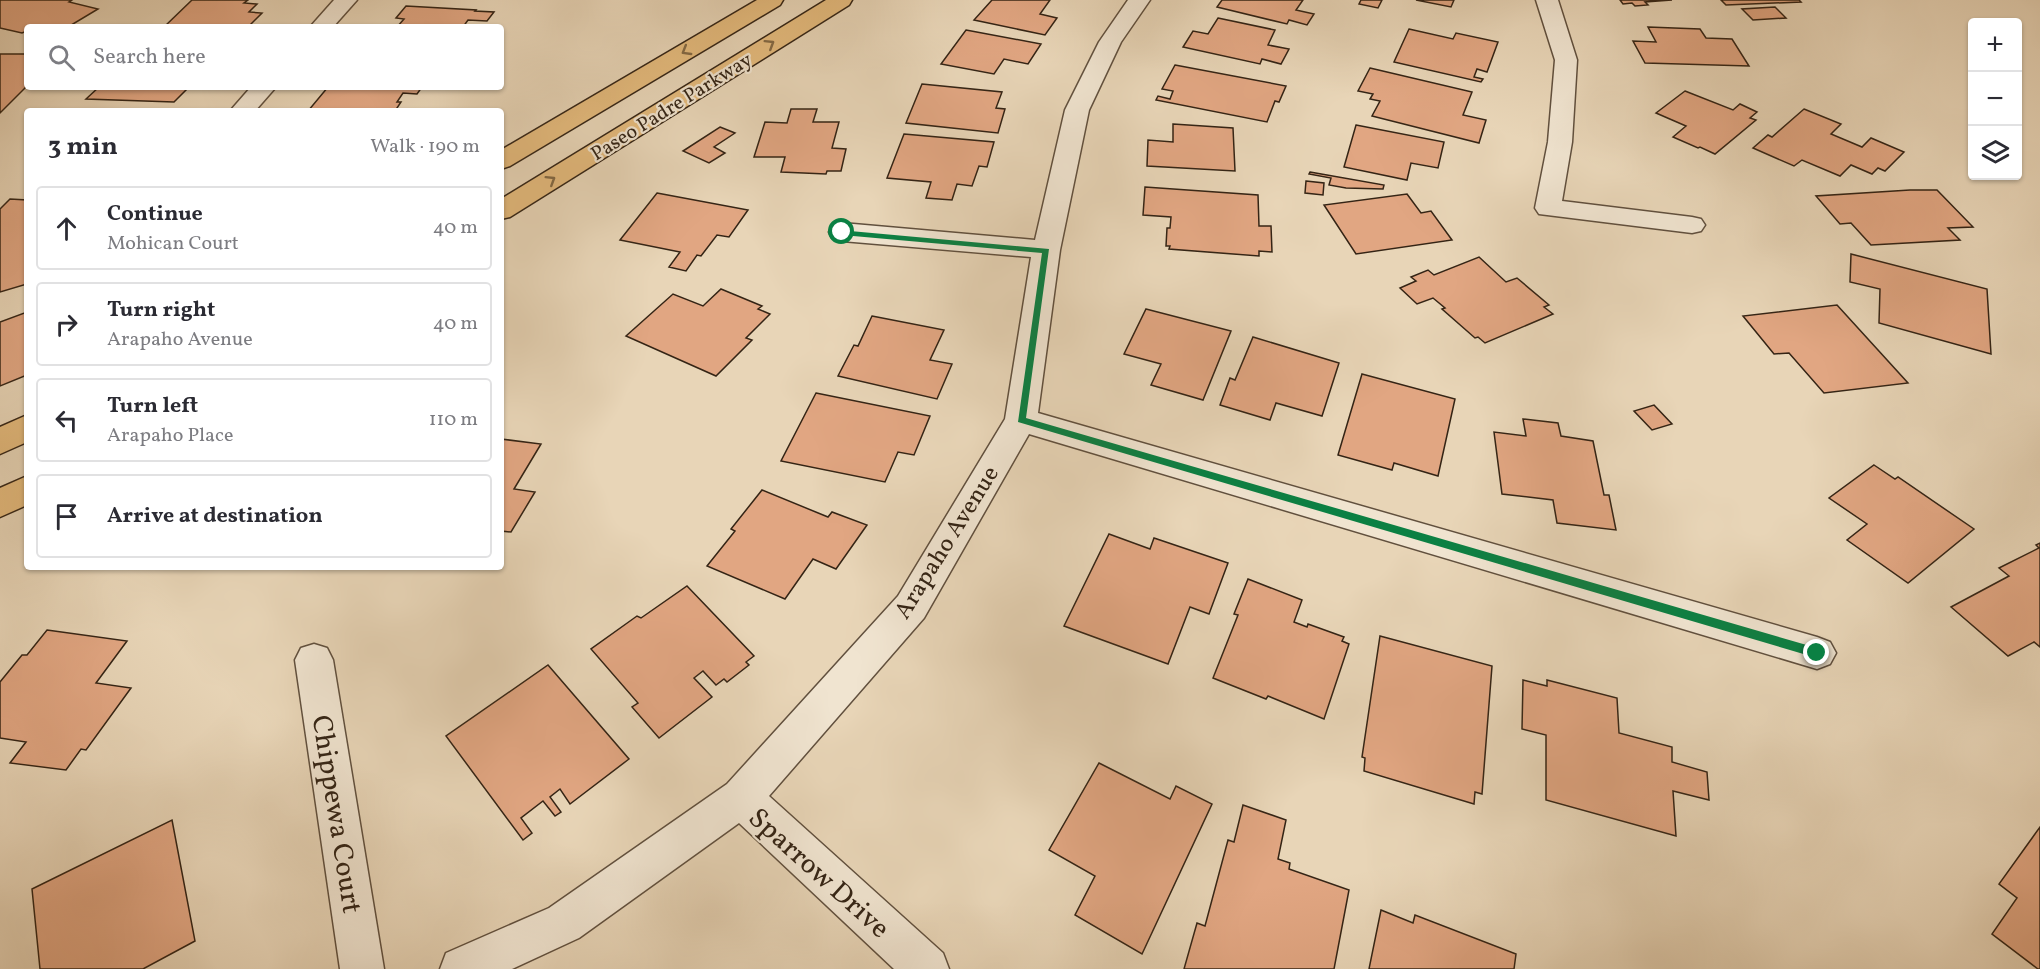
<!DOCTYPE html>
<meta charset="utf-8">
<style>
body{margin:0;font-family:Vollkorn,serif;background:#f7f7f7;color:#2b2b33}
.controls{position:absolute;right:18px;top:18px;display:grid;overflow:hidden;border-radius:6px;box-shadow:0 2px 4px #0004}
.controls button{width:54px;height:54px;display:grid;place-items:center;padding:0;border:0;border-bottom:2px solid #e1e1e2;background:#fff;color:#2b2b33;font:30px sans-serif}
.stop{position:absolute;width:18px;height:18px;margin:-14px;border:4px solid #0b8043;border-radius:50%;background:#fff}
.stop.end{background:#0b8043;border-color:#fff;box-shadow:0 2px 6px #0008}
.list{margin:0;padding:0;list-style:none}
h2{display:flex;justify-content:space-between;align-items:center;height:78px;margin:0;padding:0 24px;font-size:26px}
h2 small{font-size:20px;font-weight:400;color:#7c7c81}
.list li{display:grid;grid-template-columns:39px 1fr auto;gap:18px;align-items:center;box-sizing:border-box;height:84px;margin:0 12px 12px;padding:0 12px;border:2px solid #e1e1e2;border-radius:6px}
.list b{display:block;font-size:22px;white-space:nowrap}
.list p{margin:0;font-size:20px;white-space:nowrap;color:#7c7c81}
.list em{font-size:20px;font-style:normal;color:#7c7c81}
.icon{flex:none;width:33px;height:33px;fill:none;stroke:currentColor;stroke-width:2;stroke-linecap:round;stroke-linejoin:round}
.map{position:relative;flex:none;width:2040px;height:969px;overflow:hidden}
.search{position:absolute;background:#fff;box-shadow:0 2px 4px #0004;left:24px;top:24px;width:480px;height:66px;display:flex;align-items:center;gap:15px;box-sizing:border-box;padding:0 21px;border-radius:6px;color:#7c7c81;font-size:22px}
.panel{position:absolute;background:#fff;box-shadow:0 2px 4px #0004;left:24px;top:108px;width:480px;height:462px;border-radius:6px}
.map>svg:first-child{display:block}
.building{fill:#e1a682;stroke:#342415;stroke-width:1.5}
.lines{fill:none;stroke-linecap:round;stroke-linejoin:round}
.minor-casing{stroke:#61503e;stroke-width:3}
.major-casing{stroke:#342415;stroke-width:3}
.minor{fill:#f0e4d0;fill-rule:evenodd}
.major{fill:#e4ba7c;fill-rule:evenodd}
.oneway{stroke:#836843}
.route{fill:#0b8043}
.labels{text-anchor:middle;stroke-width:4.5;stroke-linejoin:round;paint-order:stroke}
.far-street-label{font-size:20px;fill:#342415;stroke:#f0e4d0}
.street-label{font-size:24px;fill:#342415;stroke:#f0e4d0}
.near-street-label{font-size:28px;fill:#342415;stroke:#f0e4d0}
</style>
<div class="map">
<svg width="2040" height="969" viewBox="0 0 2040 969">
<rect width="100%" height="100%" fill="#e8d5b7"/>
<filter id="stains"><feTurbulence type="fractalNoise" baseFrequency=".00333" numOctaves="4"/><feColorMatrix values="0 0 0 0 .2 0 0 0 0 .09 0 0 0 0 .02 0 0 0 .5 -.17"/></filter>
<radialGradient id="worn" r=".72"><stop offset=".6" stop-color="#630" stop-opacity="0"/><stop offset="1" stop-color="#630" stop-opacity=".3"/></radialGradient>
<!-- building -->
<g class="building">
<polygon points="0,0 72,0 69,2 98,9 68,27 27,27 27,31 22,33 0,28"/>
<polygon points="192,0 248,0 244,3 257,4 249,12 262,13 248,27 164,27"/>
<polygon points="992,0 1050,0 1040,14 1057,18 1045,35 974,20"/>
<polygon points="1222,0 1303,0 1296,10 1314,14 1307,25 1289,20 1287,24 1217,7"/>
<polygon points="1361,0 1382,0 1378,8 1359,4"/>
<polygon points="1416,0 1454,0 1451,7"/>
<polygon points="1620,0 1672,0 1645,2 1648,5 1635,6 1632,3 1623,4"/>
<polygon points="1721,0 1799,0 1801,2 1726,5"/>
<polygon points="406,6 476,10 475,11 494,12 487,21 468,20 463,27 397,27 404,19 396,18"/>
<polygon points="1775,7 1786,18 1753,20 1742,9"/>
<polygon points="1218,18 1275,30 1268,45 1289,49 1281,64 1262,59 1260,64 1183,47 1193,31 1208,34"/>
<polygon points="1648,27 1700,29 1706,38 1732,39 1749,66 1645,63 1633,41 1656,42"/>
<polygon points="1409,29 1453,39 1456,33 1498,42 1487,72 1477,69 1474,77 1483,79 1481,82 1394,62"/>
<polygon points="966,30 1041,44 1028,64 1004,59 994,74 941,64"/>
<polygon points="0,54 27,54 27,86 0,113"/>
<polygon points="1175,65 1286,86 1279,102 1275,101 1267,122 1156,100 1158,96 1170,99 1173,91 1162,89"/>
<polygon points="1370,68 1472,92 1463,115 1486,120 1479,143 1372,116 1380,101 1370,99 1373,94 1358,91"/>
<polygon points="922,84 1002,92 996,108 1005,109 998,133 906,123"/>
<polygon points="99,87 189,87 174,102 86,99"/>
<polygon points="328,87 422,87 417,94 403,93 397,102 401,102 395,111 308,111"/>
<polygon points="1685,91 1733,110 1740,104 1757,112 1750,118 1756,120 1715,154 1700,147 1698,148 1673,137 1686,126 1656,113"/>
<polygon points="791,109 817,109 813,122 839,122 832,148 846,149 841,171 827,171 826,174 781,172 785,157 754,157 765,122 787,123"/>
<polygon points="1804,109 1841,124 1831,134 1862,147 1871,138 1904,152 1885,171 1878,168 1872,174 1851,165 1840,176 1802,160 1794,166 1753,148 1768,135 1772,137"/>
<polygon points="1173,124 1233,128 1235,171 1147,166 1148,140 1173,142"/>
<polygon points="1356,125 1444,142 1438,168 1411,163 1407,180 1344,167"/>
<polygon points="720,127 735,133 714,147 725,153 709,163 683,151"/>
<polygon points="904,134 994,142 987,167 979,166 972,186 957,184 952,200 926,198 931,182 887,178"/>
<polygon points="1310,172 1384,185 1383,189 1346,188 1329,185 1331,178 1309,174"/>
<polygon points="1306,181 1324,183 1323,195 1305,193"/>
<polygon points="1145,187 1258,195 1259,226 1271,226 1272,252 1259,251 1259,256 1169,249 1170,246 1166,246 1167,228 1170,228 1171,217 1143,215"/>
<polygon points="1910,190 1937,190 1973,227 1948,228 1960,240 1871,245 1851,223 1840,224 1816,196"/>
<polygon points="657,193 748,210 729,237 717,235 701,256 697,255 686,271 669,267 680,252 620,240"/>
<polygon points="1407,194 1421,213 1431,211 1452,240 1356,254 1324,205"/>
<polygon points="10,199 27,200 27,284 0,292 0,209"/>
<polygon points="1851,254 1987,289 1991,354 1879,323 1880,289 1850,282"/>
<polygon points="1479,257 1506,282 1517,278 1549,305 1544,307 1553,314 1485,343 1478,337 1475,338 1442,309 1445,308 1433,298 1417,304 1400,288 1416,281 1411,277 1428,270 1434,275"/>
<polygon points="721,289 762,306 758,309 770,314 746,338 752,340 716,376 626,336 673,294 703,306"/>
<polygon points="1837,305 1908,383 1824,393 1789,353 1774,354 1743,316"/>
<polygon points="1146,309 1231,331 1203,400 1151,385 1161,364 1124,354"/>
<polygon points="27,312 27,375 0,386 0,322"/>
<polygon points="872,316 944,330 930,360 952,364 937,399 838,376 854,345 858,346"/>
<polygon points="1253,337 1339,363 1322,416 1276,403 1270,420 1220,405 1230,378 1235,380"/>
<polygon points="1362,374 1455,399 1438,476 1394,463 1392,470 1338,455"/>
<polygon points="816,393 930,416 914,455 898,452 885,482 781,461"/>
<polygon points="1654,405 1672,424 1652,430 1634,411"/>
<polygon points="1523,419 1558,423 1561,436 1593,441 1604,495 1609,495 1616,530 1557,523 1553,500 1502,494 1494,432 1526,436"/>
<polygon points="501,439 541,444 514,489 535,492 511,532 501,531"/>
<polygon points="1874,465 1895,479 1898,477 1974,529 1908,583 1847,540 1867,524 1829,498"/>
<polygon points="762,490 828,517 832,512 867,525 836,569 813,559 785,599 707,566 735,531 731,529"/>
<polygon points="1109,534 1150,549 1154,538 1228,563 1209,614 1190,607 1168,664 1064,626"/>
<polygon points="2040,543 2040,647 2034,642 2008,656 1951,607 2009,576 1999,568 2039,548 2036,545"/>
<polygon points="1248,579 1302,600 1294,622 1307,627 1308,624 1344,637 1342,641 1349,644 1324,719 1268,696 1266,699 1213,678 1238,615 1234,614"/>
<polygon points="687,586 754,656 746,662 749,665 727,682 724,679 716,685 703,671 694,678 712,697 659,738 632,707 638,703 591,649 637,616 641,618"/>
<polygon points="47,630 127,641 96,683 131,688 86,750 81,749 66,770 10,763 26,742 0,738 0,682 22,655 27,655"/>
<polygon points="1380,636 1492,666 1482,794 1475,792 1474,804 1364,771 1365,758 1362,757"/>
<polygon points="548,665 629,759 570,804 560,789 550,797 561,812 555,816 543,801 521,818 532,833 523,840 446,736"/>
<polygon points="1523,680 1547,686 1547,680 1617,698 1619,733 1672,747 1672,762 1707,772 1709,800 1673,791 1676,836 1546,800 1546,735 1522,729"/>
<polygon points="1099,763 1170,799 1176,786 1212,804 1142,954 1075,915 1095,876 1049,850"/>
<polygon points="1243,805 1286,820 1278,859 1290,863 1289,869 1349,890 1334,969 1184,969 1197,923 1205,926 1228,840 1234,842"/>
<polygon points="172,820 195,941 143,969 40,969 32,889"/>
<polygon points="2040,827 2040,969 2038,969 1992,934 2017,898 1999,884"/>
<polygon points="1381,910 1413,923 1415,915 1516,954 1514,969 1369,969"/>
</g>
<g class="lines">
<defs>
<g id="minor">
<polygon points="334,0 357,0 333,27 310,27"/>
<polygon points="1128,0 1150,0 1121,42 1089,110 1060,250 1038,413 1817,637 1830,642 1836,653 1830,664 1817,669 1029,434 924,618 769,796 943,953 949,969 894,969 739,823 579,938 512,969 440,969 446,953 549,908 727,784 898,596 1005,419 1031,257 842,241 832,238 829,232 832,226 842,223 1035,240 1065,110 1099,42"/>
<polygon points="1536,0 1558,0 1577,60 1572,142 1562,201 1692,217 1701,219 1705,225 1701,231 1692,233 1539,214 1535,208 1548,142 1555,60"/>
<polygon points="251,87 276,87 255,111 230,111"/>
<polygon points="314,644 327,648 333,660 384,969 340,969 295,660 301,648"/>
</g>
<g id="major">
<polygon points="757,0 783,0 780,5 510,166 501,169 501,150"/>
<polygon points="826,0 852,0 849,5 510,217 501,219 501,199"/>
<polygon points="27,415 27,442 0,454 0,427"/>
<polygon points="27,476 27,505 0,517 0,488"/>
</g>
</defs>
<!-- minor casing -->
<use href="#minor" class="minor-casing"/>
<!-- major casing -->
<use href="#major" class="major-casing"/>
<!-- minor -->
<use href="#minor" class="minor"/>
<!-- major -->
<use href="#major" class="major"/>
</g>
<!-- one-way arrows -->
<defs><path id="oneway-chevron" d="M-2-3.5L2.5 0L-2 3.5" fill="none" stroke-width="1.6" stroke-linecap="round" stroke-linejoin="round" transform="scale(1.5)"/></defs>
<g class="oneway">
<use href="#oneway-chevron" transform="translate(770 44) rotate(-32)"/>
<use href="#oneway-chevron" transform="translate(686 51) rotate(149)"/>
<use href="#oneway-chevron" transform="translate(551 180) rotate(-32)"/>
</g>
<!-- route -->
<polygon class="route" points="839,230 1049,249 1026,418 1817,648 1822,653 1817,658 1018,422 1042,253 842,235 838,232"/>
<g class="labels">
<!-- far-street labels -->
<g class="far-street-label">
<text transform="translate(671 106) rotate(-32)" y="7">Paseo Padre Parkway</text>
</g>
<!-- street labels -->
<g class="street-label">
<text transform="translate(946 542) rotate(-58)" y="8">Arapaho Avenue</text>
</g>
<!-- near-street labels -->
<g class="near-street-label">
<text transform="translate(338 814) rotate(81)" y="10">Chippewa Court</text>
<text transform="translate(820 872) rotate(42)" y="10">Sparrow Drive</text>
</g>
</g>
<rect width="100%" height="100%" filter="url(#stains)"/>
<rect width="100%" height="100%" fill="url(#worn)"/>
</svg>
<div class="controls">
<button>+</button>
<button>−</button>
<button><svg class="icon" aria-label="layers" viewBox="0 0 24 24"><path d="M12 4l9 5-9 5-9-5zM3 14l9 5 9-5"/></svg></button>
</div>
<div class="stop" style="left:842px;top:232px"></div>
<div class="stop end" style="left:1817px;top:653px"></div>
<div class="search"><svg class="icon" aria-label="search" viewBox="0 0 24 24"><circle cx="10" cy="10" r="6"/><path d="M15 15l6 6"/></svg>Search here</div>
<section class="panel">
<h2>3 min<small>Walk · 190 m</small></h2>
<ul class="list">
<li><svg class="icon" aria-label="ahead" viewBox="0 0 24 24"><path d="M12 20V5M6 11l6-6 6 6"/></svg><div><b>Continue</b><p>Mohican Court</p></div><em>40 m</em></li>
<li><svg class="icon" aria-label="right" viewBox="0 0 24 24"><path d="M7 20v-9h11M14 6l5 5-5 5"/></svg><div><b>Turn right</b><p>Arapaho Avenue</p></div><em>40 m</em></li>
<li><svg class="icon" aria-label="left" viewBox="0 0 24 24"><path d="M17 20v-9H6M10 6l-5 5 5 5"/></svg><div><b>Turn left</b><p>Arapaho Place</p></div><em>110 m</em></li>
<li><svg class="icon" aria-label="arrive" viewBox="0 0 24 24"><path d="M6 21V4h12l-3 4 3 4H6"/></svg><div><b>Arrive at destination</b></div></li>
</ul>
</section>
</div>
